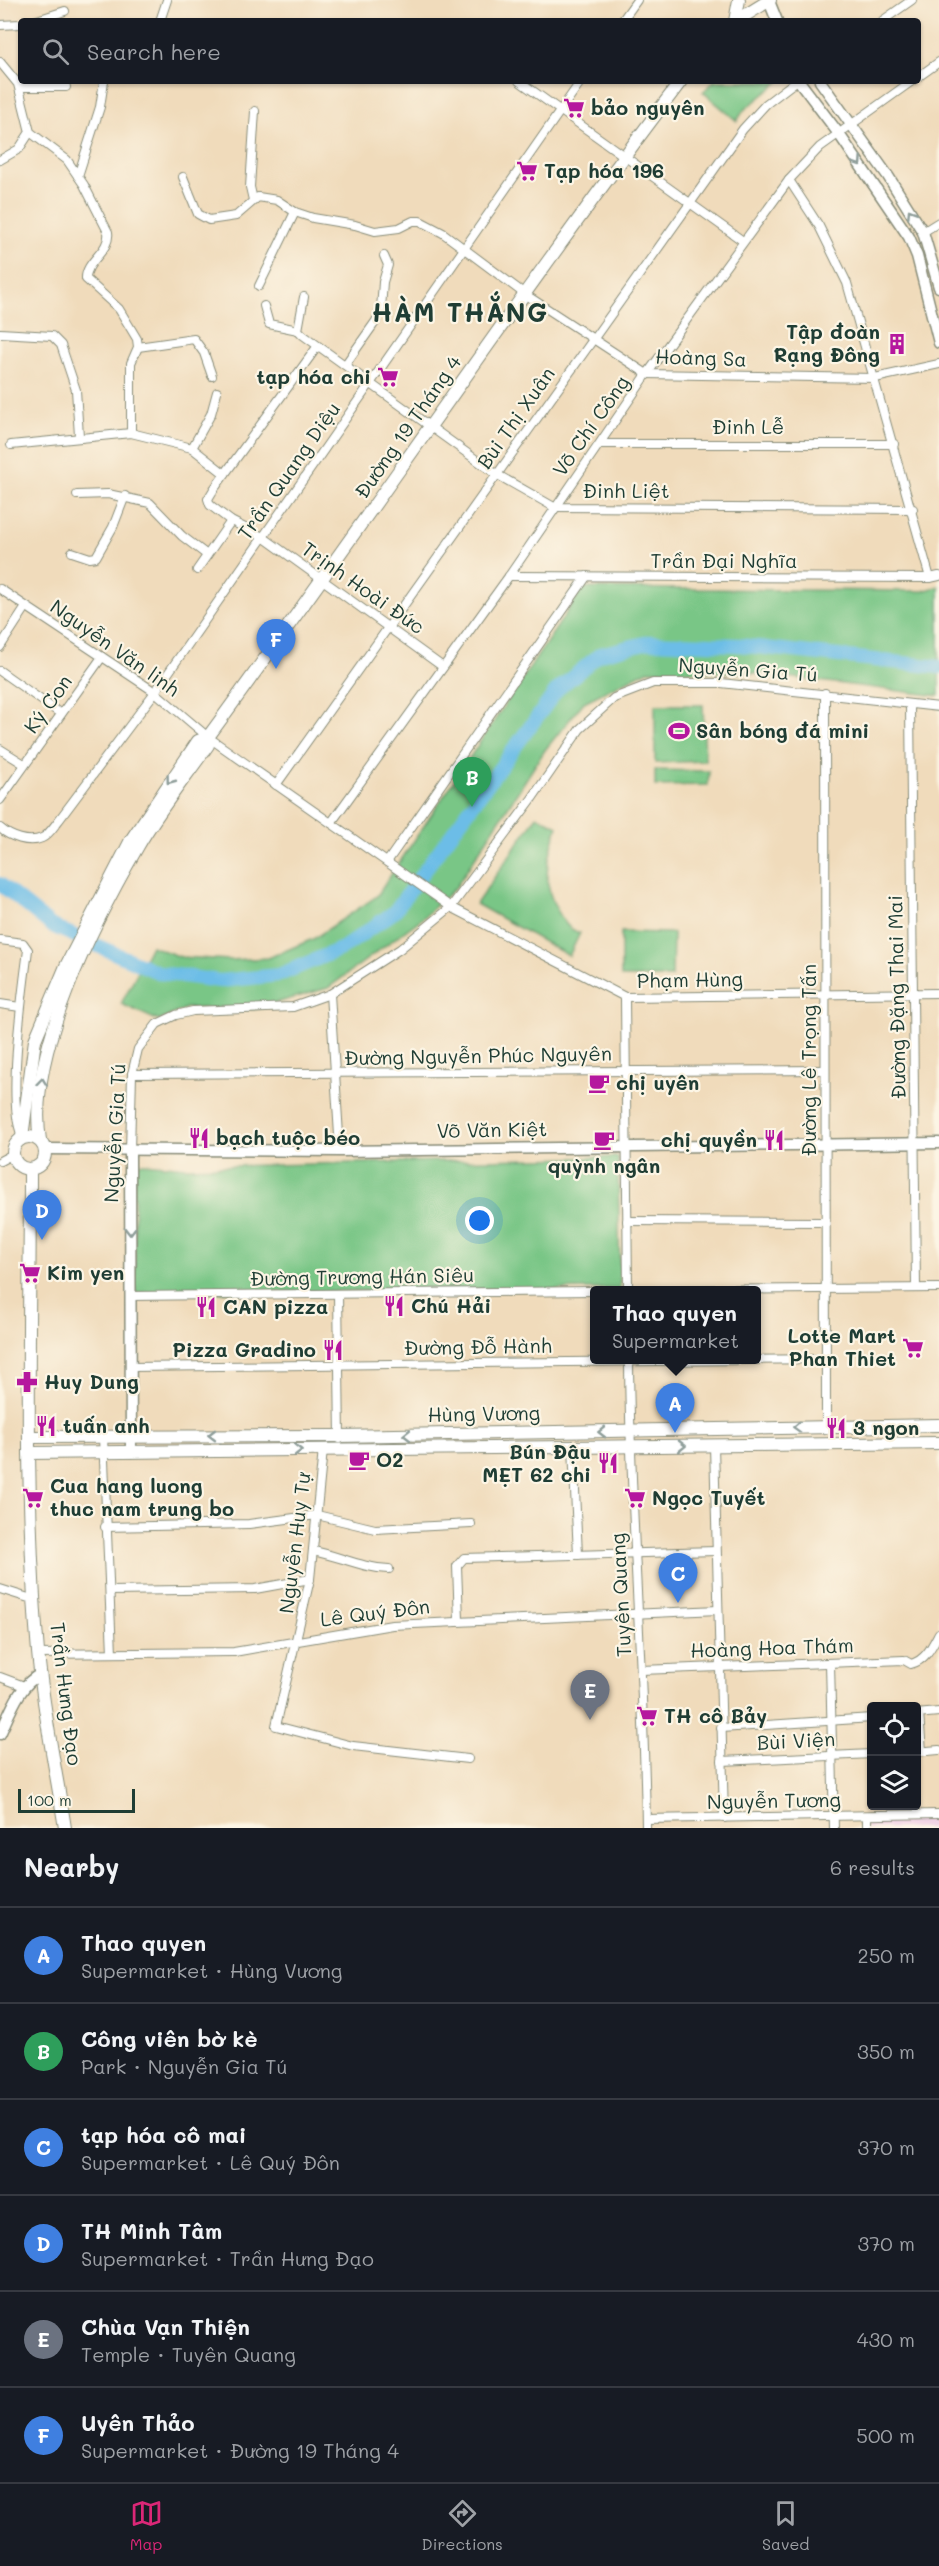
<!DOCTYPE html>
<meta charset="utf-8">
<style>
body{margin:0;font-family:Mali,sans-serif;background:#242831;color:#f1f3f6}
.controls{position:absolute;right:18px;bottom:18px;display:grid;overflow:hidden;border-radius:6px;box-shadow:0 2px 4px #0004}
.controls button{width:54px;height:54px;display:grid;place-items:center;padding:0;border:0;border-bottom:2px solid #363941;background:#171b24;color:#f1f3f6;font:30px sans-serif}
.scale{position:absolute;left:18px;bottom:15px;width:117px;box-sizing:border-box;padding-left:6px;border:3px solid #1f3d34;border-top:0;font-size:16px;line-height:21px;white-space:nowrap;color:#1f3d34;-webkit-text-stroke:4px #fcf5e5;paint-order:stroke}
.you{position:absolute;left:480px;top:1221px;width:21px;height:21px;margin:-15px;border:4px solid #fff;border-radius:50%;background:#1a73e8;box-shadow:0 0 0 9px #1a73e833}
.badge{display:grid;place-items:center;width:39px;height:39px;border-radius:50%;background:#db2777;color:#fff;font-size:20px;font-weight:700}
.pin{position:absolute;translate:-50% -50px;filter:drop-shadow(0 2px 3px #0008)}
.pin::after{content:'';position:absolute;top:32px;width:21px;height:18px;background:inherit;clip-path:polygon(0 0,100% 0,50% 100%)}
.popup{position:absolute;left:590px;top:1286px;width:171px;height:78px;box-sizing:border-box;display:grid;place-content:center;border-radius:6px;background:#171b24;filter:drop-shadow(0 2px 4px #0005);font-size:20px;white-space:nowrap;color:#9ea1a6}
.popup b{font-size:22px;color:#f1f3f6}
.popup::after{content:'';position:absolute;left:50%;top:100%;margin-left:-12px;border:12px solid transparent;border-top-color:#171b24}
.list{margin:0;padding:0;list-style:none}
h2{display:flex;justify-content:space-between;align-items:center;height:78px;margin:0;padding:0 24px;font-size:26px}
h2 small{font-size:20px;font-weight:400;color:#9ea1a6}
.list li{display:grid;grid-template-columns:39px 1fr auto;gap:18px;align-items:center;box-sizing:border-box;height:96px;padding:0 24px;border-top:2px solid #363941}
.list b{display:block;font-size:22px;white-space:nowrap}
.list p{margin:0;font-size:20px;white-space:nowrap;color:#9ea1a6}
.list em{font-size:20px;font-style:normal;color:#9ea1a6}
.icon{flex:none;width:33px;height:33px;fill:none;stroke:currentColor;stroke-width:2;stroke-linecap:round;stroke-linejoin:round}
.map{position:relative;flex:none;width:939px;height:1828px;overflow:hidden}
.search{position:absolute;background:#171b24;box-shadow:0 2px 4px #0004;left:18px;right:18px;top:18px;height:66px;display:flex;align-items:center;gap:15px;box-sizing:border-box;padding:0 21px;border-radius:6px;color:#9ea1a6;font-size:22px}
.sheet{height:654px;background:#171b24}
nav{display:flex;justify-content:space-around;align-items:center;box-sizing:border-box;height:84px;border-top:2px solid #363941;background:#171b24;font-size:16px;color:#9ea1a6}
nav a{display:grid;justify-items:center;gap:3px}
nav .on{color:#db2777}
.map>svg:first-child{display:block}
.built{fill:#f0d0e5}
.green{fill:#79c686;stroke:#4c825d;stroke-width:1.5}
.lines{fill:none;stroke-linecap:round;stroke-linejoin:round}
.river{stroke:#6cbde7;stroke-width:14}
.street-casing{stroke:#888c78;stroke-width:10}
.secondary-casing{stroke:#888c78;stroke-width:13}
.primary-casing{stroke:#888c78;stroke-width:14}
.street{stroke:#fff;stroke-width:8}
.secondary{stroke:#fff;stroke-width:10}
.primary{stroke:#fff;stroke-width:12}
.oneway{stroke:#8f9e9a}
.labels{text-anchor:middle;stroke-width:4.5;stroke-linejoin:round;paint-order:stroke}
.poi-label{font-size:20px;font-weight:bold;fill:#1f3d34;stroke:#fcf5e5;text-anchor:start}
.street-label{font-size:20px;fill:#1f3d34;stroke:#fcf5e5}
.district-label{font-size:26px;font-weight:bold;letter-spacing:1.5px;fill:#1f3d34;stroke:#fcf5e5}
</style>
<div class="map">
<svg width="939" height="1828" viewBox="0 0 939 1828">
<rect width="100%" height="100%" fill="#fcf5e5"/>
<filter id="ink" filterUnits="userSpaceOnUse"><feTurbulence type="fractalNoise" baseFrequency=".0167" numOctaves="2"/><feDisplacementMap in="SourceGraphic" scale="12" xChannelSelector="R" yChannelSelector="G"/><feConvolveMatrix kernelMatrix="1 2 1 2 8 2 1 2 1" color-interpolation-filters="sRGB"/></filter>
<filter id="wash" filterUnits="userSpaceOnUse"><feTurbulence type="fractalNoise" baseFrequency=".008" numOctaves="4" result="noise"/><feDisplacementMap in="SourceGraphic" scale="24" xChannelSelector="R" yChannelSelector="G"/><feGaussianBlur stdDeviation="1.35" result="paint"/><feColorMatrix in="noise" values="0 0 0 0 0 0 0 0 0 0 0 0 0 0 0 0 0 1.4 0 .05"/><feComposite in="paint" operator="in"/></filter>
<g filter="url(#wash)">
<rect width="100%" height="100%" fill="#f0dbbb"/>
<!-- built -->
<polygon class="built" points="939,1817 939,1828 866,1828 866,1819"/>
<!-- green -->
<g class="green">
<polygon points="714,81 780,81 744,110 737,121 703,92"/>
<polygon points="939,586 939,696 754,673 648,670 584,702 545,750 456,887 424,917 328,988 255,1009 186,1008 159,1021 121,1004 151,946 181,957 230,960 268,958 313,939 377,896 583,588 923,591"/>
<polygon points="655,705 703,705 705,761 655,763"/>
<polygon points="655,770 709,771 708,785 655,786"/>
<path d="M537,816L558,826C547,859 540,884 560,915C566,925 569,929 580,933L569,956L476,904Z"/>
<polygon points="621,932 673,933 672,977 621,977"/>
<polygon points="618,1157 620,1289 135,1293 134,1162 187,1167"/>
</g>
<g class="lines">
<!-- river -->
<polyline class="river" points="0,884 52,926 160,973 220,981 279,975 343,948 394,912 557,690 600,654 649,642 738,645 939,667"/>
</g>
</g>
<g filter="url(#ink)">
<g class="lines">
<defs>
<g id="street">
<polyline points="34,21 65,11"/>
<polyline points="160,21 167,0"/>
<polyline points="622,21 637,0"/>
<polyline points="882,21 912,0"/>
<polyline points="0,25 21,24"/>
<path d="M0,62L18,84L30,132L67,160L84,185L108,232C111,251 85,261 86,279L119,309L137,339L138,347L131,363V433"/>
<polyline points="918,77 939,62"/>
<polyline points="519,81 743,241"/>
<polyline points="20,87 66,87"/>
<polyline points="0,160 19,149 30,132"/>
<polyline points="78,176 100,107 104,81"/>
<polyline points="183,177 198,214 209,220 236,216 258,197 277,200 295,212 313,218 355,225 375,231 399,228 413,221 420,221 443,233 526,295 647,374 875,378 939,364"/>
<polyline points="789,180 819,226 847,283 930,578"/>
<polyline points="253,200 250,187 255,111"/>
<polyline points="923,232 939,222"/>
<polyline points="259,286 295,212"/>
<polyline points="304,297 298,330 303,335 496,474 554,507 913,509"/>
<polyline points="264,306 269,324 298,330"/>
<polyline points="0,333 52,336 61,345 76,390 79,436"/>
<polyline points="138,347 194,339 204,353 212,376"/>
<polyline points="317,347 214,489 208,499 210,505 231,521 263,537 443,667"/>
<polyline points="345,365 376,321 381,309 383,282 388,265 384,256"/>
<polyline points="601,444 894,444"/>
<polyline points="11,445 131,433 192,448 225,474"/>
<polyline points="192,448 211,414 217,392"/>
<polyline points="77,495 108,494 150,503 182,536 207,555"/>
<polyline points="72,552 90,558 96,557 113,527 125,496"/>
<polyline points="197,570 231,521"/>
<polyline points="509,576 930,578 939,576"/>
<polyline points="0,589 155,692 208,737 451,907 625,997 939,993"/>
<polyline points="0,647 26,607"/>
<polyline points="0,671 61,714"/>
<polyline points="825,693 826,1426"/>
<polyline points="910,705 916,1288"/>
<polyline points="0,749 24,764"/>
<polyline points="276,785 743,129 766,104 796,81"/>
<polyline points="0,800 102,657"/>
<polyline points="331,823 509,576 647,374 789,180 820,147 912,81"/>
<path d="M0,828C10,837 29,844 42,838C49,835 54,826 59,820L155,692L581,81"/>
<polyline points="387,862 587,576"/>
<path d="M0,940L23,943L28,950C23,989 7,1101 21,1133"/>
<polyline points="330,994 340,1151"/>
<polyline points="625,997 628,1290"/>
<polyline points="0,1004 20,1007"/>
<polyline points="132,1074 825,1070"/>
<polyline points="130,1151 132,1074 138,1049 157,1024 176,1015 193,1011 293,1007 330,994 400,949 451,907 531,800 580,729 614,698 653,683 721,683 939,707"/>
<polyline points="0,1161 13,1154"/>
<polyline points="627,1221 825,1222"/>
<polyline points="675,1290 939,1288"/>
<polyline points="338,1294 340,1439"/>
<polyline points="130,1296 594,1291"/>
<path d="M629,1360C630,1516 644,1672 646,1828"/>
<polyline points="130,1367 826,1359"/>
<polyline points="103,1436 112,1653"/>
<polyline points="714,1445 724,1818"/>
<polyline points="573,1447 578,1555"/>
<polyline points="323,1450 310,1579 276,1726 353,1746 468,1759"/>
<polyline points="105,1527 249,1524 317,1515 375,1529 471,1524"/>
<path d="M313,1551C339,1556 362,1568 389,1569"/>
<polyline points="0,1589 35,1600"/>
<polyline points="110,1591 255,1589 310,1579"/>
<polyline points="459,1620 457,1566 464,1558 716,1551"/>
<polyline points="38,1654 234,1652 392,1625 718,1610"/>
<polyline points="830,1663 834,1828"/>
<path d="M641,1670L904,1660L911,1664C926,1660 932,1646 939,1633"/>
<polyline points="0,1677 24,1686"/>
<polyline points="916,1714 939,1712"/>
<polyline points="919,1714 922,1751"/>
<polyline points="721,1728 872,1718"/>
<polyline points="916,1752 939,1750"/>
<polyline points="722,1761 872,1754"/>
<polyline points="646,1819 939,1814"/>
<polyline points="867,1828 867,1816"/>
</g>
<g id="secondary">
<polyline points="769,1 777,21"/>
<polyline points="799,81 839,134 909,237 917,256 939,343"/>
<polyline points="820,81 888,176 923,232 939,287"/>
<polyline points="46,1149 340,1151 939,1143"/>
<polyline points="130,1151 131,1452"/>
<path d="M0,1734C10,1713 19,1684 41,1674"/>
</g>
<g id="primary">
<polyline points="735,21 739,0"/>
<polyline points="736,21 770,0"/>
<circle cx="29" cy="1153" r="16"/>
<path d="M22,1137L35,1040L66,966L131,840L198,741L208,737C367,520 518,296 681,81"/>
<path d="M40,1140C26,1054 95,920 138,846C158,811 185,778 208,745V737"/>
<path d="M30,1169C30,1330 24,1492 38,1652C43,1711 56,1770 65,1828"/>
<polyline points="29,1437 340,1436 939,1425"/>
<polyline points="29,1453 939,1443"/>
</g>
</defs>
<!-- street casing -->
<use href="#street" class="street-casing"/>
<!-- secondary casing -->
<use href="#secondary" class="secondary-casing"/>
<!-- primary casing -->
<use href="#primary" class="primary-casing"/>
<!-- street -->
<use href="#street" class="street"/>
<!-- secondary -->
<use href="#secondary" class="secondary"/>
<!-- primary -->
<use href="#primary" class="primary"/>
</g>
<!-- one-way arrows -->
<defs><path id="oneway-chevron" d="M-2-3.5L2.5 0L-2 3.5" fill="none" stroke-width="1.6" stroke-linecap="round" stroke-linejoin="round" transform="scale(1.5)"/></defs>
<g class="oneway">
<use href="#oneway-chevron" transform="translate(858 162) rotate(56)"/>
<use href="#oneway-chevron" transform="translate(911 213) rotate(-122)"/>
<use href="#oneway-chevron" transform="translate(170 780) rotate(127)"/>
<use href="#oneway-chevron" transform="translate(42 1082) rotate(-84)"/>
<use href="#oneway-chevron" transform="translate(130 1231) rotate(90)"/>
<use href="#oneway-chevron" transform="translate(797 1427) rotate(178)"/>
<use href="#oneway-chevron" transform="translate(602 1432) rotate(179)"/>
<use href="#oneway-chevron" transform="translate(212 1435) rotate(-180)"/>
<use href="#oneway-chevron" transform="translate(407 1435) rotate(179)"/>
<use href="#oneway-chevron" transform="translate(682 1446) rotate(-1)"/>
<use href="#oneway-chevron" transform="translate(298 1450) rotate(-1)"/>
</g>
</g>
<!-- icons -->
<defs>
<symbol id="supermarket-bare" viewBox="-9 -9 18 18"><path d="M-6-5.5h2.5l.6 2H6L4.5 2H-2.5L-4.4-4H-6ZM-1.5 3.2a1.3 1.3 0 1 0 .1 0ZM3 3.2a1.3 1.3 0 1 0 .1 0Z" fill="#b5179e" stroke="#fcf5e5" stroke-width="2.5" paint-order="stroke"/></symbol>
<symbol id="building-bare" viewBox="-9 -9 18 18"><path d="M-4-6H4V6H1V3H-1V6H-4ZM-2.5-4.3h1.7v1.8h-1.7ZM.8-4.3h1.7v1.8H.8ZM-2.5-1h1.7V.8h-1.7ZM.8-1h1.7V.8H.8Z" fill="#b5179e" stroke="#fcf5e5" stroke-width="2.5" paint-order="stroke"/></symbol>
<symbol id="stadium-bare" viewBox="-9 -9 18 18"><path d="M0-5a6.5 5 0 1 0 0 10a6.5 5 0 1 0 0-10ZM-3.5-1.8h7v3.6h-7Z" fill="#b5179e" stroke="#fcf5e5" stroke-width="2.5" paint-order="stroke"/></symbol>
<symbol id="cafe-bare" viewBox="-9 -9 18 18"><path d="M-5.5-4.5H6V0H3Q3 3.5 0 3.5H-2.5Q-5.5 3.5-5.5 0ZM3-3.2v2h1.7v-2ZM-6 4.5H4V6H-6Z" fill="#b5179e" stroke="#fcf5e5" stroke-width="2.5" paint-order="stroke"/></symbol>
<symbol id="restaurant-bare" viewBox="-9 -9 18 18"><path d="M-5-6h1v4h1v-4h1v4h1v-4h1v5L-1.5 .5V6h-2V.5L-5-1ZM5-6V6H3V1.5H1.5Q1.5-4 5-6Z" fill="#b5179e" stroke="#fcf5e5" stroke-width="2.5" paint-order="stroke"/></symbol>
<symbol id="pharmacy-bare" viewBox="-9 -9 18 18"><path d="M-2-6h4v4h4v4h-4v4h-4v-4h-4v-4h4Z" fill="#b5179e" stroke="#fcf5e5" stroke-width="2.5" paint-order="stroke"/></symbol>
</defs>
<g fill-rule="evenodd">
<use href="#supermarket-bare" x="559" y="93" width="30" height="30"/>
<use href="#supermarket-bare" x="512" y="156" width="30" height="30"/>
<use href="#building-bare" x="882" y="329" width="30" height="30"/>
<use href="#supermarket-bare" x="373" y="362" width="30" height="30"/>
<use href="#stadium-bare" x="664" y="716" width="30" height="30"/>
<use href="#cafe-bare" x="584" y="1068" width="30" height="30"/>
<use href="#restaurant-bare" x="184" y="1123" width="30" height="30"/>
<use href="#cafe-bare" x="589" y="1125" width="30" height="30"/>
<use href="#restaurant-bare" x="759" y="1125" width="30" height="30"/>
<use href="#supermarket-bare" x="15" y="1258" width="30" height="30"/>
<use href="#restaurant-bare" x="379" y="1291" width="30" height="30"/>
<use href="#restaurant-bare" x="191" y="1292" width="30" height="30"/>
<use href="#supermarket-bare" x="898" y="1333" width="30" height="30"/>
<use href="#restaurant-bare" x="318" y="1335" width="30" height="30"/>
<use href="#pharmacy-bare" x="12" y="1367" width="30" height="30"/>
<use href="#restaurant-bare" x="31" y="1411" width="30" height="30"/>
<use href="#restaurant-bare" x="821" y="1413" width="30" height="30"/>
<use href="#cafe-bare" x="344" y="1445" width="30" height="30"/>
<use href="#restaurant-bare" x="593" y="1448" width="30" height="30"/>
<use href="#supermarket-bare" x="18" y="1483" width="30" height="30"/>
<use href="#supermarket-bare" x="620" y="1483" width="30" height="30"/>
<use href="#supermarket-bare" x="632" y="1701" width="30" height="30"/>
</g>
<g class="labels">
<!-- poi labels -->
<g class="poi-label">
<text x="591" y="115">bảo nguyên</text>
<text x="544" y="178">Tạp hóa 196</text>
<text x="880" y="339" text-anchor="end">Tập đoàn<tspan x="880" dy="23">Rạng Đông</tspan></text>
<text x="371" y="384" text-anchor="end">tạp hóa chi</text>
<text x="696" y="738">Sân bóng đá mini</text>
<text x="616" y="1090">chị uyên</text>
<text x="216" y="1145">bạch tuộc béo</text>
<text x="757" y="1147" text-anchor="end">chị quyền</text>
<text x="604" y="1173" text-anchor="middle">quỳnh ngân</text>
<text x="47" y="1280">Kim yen</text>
<text x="411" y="1313">Chú Hải</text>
<text x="223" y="1314">CAN pizza</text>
<text x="896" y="1343" text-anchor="end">Lotte Mart<tspan x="896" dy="23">Phan Thiet</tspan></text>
<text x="316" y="1357" text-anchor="end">Pizza Gradino</text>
<text x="44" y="1389">Huy Dung</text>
<text x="63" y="1433">tuấn anh</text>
<text x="853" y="1435">3 ngon</text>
<text x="591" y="1459" text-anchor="end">Bún Đậu<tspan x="591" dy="23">MẸT 62 chi</tspan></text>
<text x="376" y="1467">O2</text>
<text x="50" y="1493">Cua hang luong<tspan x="50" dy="23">thuc nam trung bo</tspan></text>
<text x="652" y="1505">Ngọc Tuyết</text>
<text x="664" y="1723">TH cô Bảy</text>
</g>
<!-- street labels -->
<g class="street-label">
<text transform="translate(701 358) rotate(2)" y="7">Hoàng Sa</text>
<text transform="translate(516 418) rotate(-55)" y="7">Bùi Thị Xuân</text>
<text transform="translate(591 426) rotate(-55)" y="7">Võ Chí Công</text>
<text transform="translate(408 427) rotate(-55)" y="7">Đường 19 Tháng 4</text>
<text x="748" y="434">Đinh Lễ</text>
<text transform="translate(289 471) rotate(-55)" y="7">Trần Quang Diệu</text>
<text x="626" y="498">Đinh Liệt</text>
<text x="724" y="568">Trần Đại Nghĩa</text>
<text transform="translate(363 588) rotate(35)" y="7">Trịnh Hoài Đức</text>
<text transform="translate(115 648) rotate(35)" y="7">Nguyễn Văn linh</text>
<text transform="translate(748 670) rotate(4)" y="7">Nguyễn Gia Tú</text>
<text transform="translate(48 704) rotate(-54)" y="7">Ký Con</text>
<text transform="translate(690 980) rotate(-1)" y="7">Phạm Hùng</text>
<text transform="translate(897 997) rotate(-91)" y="7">Đường Đặng Thai Mai</text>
<text transform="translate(478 1056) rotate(-1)" y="7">Đường Nguyễn Phúc Nguyên</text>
<text transform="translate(809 1060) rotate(-90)" y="7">Đường Lê Trọng Tấn</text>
<text transform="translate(492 1130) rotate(-1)" y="7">Võ Văn Kiệt</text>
<text transform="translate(115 1133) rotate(-87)" y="7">Nguyễn Gia Tú</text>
<text transform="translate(362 1277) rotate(-1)" y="7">Đường Trương Hán Siêu</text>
<text transform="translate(478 1347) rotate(-1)" y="7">Đường Đỗ Hành</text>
<text transform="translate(484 1414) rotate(-1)" y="7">Hùng Vương</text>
<text transform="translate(295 1543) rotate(-83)" y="7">Nguyễn Huy Tự</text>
<text transform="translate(621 1595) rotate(-93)" y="7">Tuyên Quang</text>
<text transform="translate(375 1613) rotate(-7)" y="7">Lê Quý Đôn</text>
<text transform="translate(772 1648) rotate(-2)" y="7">Hoàng Hoa Thám</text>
<text transform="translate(66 1694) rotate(83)" y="7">Trần Hưng Đạo</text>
<text transform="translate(796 1741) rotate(-3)" y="7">Bùi Viện</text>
<text transform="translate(774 1801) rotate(-1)" y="7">Nguyễn Tương</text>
</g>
<!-- district labels -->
<g class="district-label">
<text x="460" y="322">HÀM THẮNG</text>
</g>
</g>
</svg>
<div class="controls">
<button><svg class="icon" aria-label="locate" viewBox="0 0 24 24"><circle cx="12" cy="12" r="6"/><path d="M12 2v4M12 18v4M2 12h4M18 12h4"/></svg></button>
<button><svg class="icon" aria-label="layers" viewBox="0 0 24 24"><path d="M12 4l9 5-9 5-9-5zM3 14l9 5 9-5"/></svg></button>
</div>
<div class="scale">100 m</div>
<div class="you"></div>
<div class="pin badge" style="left:675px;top:1433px;background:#3f7fe0">A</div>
<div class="popup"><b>Thao quyen</b>Supermarket</div>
<div class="pin badge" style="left:472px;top:807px;background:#2e9e5b">B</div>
<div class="pin badge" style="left:678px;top:1603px;background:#3f7fe0">C</div>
<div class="pin badge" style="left:42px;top:1240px;background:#3f7fe0">D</div>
<div class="pin badge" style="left:590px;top:1720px;background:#6b7280">E</div>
<div class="pin badge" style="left:276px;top:669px;background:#3f7fe0">F</div>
<div class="search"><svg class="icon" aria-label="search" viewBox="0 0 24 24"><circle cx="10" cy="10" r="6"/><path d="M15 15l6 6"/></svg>Search here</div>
</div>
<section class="sheet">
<h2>Nearby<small>6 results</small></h2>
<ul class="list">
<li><span class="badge" style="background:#3f7fe0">A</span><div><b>Thao quyen</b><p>Supermarket · Hùng Vương</p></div><em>250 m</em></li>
<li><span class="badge" style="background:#2e9e5b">B</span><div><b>Công viên bờ kè</b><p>Park · Nguyễn Gia Tú</p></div><em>350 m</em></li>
<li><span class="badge" style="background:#3f7fe0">C</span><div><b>tạp hóa cô mai</b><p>Supermarket · Lê Quý Đôn</p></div><em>370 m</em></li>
<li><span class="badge" style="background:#3f7fe0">D</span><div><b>TH Minh Tâm</b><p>Supermarket · Trần Hưng Đạo</p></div><em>370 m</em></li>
<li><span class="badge" style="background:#6b7280">E</span><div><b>Chùa Vạn Thiện</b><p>Temple · Tuyên Quang</p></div><em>430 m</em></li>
<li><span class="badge" style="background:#3f7fe0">F</span><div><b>Uyên Thảo</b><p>Supermarket · Đường 19 Tháng 4</p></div><em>500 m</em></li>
</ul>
</section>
<nav>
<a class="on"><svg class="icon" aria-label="map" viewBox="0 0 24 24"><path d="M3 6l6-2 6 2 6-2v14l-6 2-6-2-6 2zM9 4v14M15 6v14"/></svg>Map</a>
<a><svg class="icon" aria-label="directions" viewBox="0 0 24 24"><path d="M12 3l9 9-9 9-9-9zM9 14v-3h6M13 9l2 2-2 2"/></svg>Directions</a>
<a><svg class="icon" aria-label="saved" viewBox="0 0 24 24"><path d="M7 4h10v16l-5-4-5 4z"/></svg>Saved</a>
</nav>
